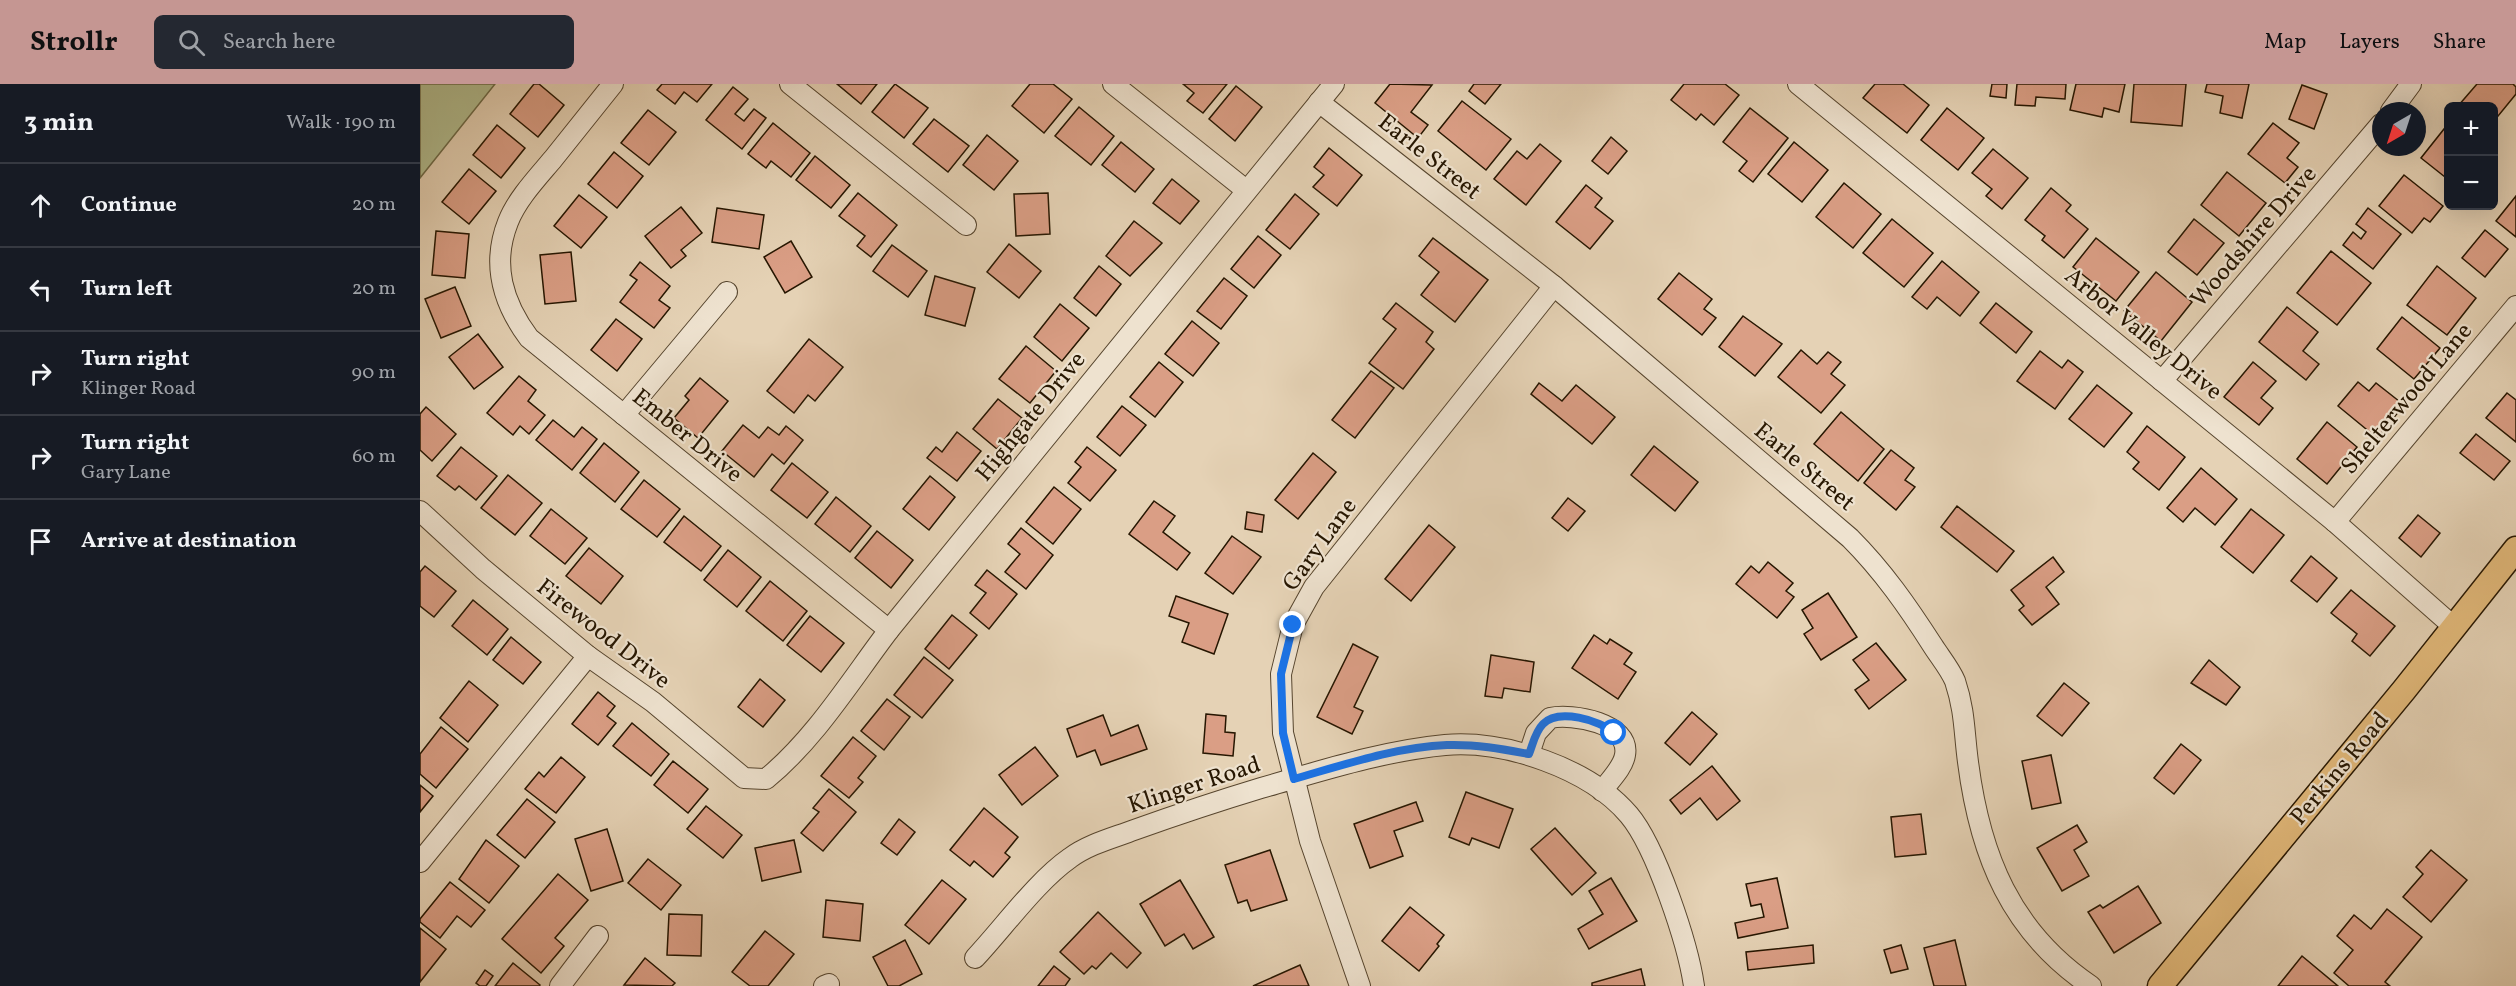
<!DOCTYPE html>
<meta charset="utf-8">
<style>
body{margin:0;font-family:Vollkorn,serif;background:#242831;color:#f1f3f6}
.controls{position:absolute;right:18px;top:18px;display:grid;overflow:hidden;border-radius:9px;box-shadow:0 6px 24px #0002}
.controls button{width:54px;height:54px;display:grid;place-items:center;padding:0;border:0;border-bottom:2px solid #363941;background:#171b24;color:#f1f3f6;font:30px sans-serif}
.compass{position:absolute;left:1952px;top:18px;width:54px;height:54px;border-radius:50%;background:#171b24;box-shadow:0 6px 24px #0002;rotate:219deg}
.stop{position:absolute;width:18px;height:18px;margin:-14px;border:4px solid #1a73e8;border-radius:50%;background:#fff}
.stop.end{background:#1a73e8;border-color:#fff;box-shadow:0 2px 6px #0008}
.list{margin:0;padding:0;list-style:none}
h2{display:flex;justify-content:space-between;align-items:center;height:78px;margin:0;padding:0 24px;font-size:26px}
h2 small{font-size:20px;font-weight:400;color:#9ea1a6}
.list li{display:grid;grid-template-columns:39px 1fr auto;gap:18px;align-items:center;box-sizing:border-box;height:84px;padding:0 24px;border-top:2px solid #363941}
.list b{display:block;font-size:22px;white-space:nowrap}
.list p{margin:0;font-size:20px;white-space:nowrap;color:#9ea1a6}
.list em{font-size:20px;font-style:normal;color:#9ea1a6}
.icon{flex:none;width:33px;height:33px;fill:none;stroke:currentColor;stroke-width:2;stroke-linecap:round;stroke-linejoin:round}
.map{position:relative;flex:none;width:2096px;height:902px;overflow:hidden}
header{display:flex;align-items:center;gap:36px;box-sizing:border-box;height:84px;padding:0 30px;background:#c59692;color:#111}
header strong{font-size:28px}
nav{display:flex;gap:33px;margin-inline-start:auto;font-size:21px}
.search{width:420px;height:54px;background:#242831;display:flex;align-items:center;gap:15px;box-sizing:border-box;padding:0 21px;border-radius:9px;color:#9ea1a6;font-size:22px}
main{display:flex}
aside{flex:1;background:#171b24}
.map>svg:first-child{display:block}
.green{fill:#b1bd90;stroke:#6c6a48;stroke-width:1.5}
.building{fill:#da9e85;stroke:#261601;stroke-width:1.5}
.lines{fill:none;stroke-linecap:round;stroke-linejoin:round}
.minor-casing{stroke:#56452e;stroke-width:22}
.major-casing{stroke:#261601;stroke-width:27}
.minor{stroke:#eee2cf;stroke-width:20}
.major{stroke:#e2b97a;stroke-width:24}
.route{stroke:#1a73e8;stroke-width:8}
.labels{text-anchor:middle;stroke-width:4.5;stroke-linejoin:round;paint-order:stroke}
.street-label{font-size:24px;fill:#261601;stroke:#eee2cf}
</style>
<header>
<strong>Strollr</strong>
<div class="search"><svg class="icon" aria-label="search" viewBox="0 0 24 24"><circle cx="10" cy="10" r="6"/><path d="M15 15l6 6"/></svg>Search here</div>
<nav><a>Map</a><a>Layers</a><a>Share</a></nav>
</header>
<main>
<aside>
<h2>3 min<small>Walk · 190 m</small></h2>
<ul class="list">
<li><svg class="icon" aria-label="ahead" viewBox="0 0 24 24"><path d="M12 20V5M6 11l6-6 6 6"/></svg><div><b>Continue</b></div><em>20 m</em></li>
<li><svg class="icon" aria-label="left" viewBox="0 0 24 24"><path d="M17 20v-9H6M10 6l-5 5 5 5"/></svg><div><b>Turn left</b></div><em>20 m</em></li>
<li><svg class="icon" aria-label="right" viewBox="0 0 24 24"><path d="M7 20v-9h11M14 6l5 5-5 5"/></svg><div><b>Turn right</b><p>Klinger Road</p></div><em>90 m</em></li>
<li><svg class="icon" aria-label="right" viewBox="0 0 24 24"><path d="M7 20v-9h11M14 6l5 5-5 5"/></svg><div><b>Turn right</b><p>Gary Lane</p></div><em>60 m</em></li>
<li><svg class="icon" aria-label="arrive" viewBox="0 0 24 24"><path d="M6 21V4h12l-3 4 3 4H6"/></svg><div><b>Arrive at destination</b></div></li>
</ul>
</aside>
<div class="map">
<svg width="2096" height="902" viewBox="0 0 2096 902">
<rect width="100%" height="100%" fill="#e5d2b5"/>
<filter id="stains"><feTurbulence type="fractalNoise" baseFrequency=".00333" numOctaves="4"/><feColorMatrix values="0 0 0 0 .2 0 0 0 0 .09 0 0 0 0 .02 0 0 0 .5 -.17"/></filter>
<radialGradient id="worn" r=".72"><stop offset=".6" stop-color="#630" stop-opacity="0"/><stop offset="1" stop-color="#630" stop-opacity=".3"/></radialGradient>
<!-- green -->
<polygon class="green" points="0,0 75,0 0,94"/>
<!-- building -->
<g class="building">
<polygon points="114,0 119,0 144,21 118,53 90,30"/>
<polygon points="242,0 292,0 277,18 264,8 255,20 237,6"/>
<polygon points="417,0 457,0 441,20"/>
<polygon points="475,0 508,24 484,54 452,28"/>
<polygon points="610,0 633,0 652,15 624,49 592,22"/>
<polygon points="763,0 807,0 783,29 767,17 774,9"/>
<polygon points="970,0 1012,1 991,28 1008,41 998,54 955,19"/>
<polygon points="1054,0 1081,0 1065,20 1049,7"/>
<polygon points="1264,0 1305,0 1319,11 1294,41 1281,30 1276,36 1251,16"/>
<polygon points="1455,0 1483,0 1509,21 1487,49 1443,14"/>
<polygon points="1572,0 1587,0 1586,14 1570,12"/>
<polygon points="1597,0 1646,0 1645,15 1616,13 1615,22 1595,21"/>
<polygon points="1656,0 1705,0 1699,28 1684,24 1682,33 1650,26"/>
<polygon points="1714,0 1766,0 1762,42 1711,38"/>
<polygon points="1787,0 1829,0 1822,34 1800,29 1803,12 1785,8"/>
<polygon points="2057,0 2093,0 2096,3 2096,10 2074,37 2074,22 2038,22"/>
<polygon points="1882,1 1907,10 1894,45 1869,35"/>
<polygon points="816,2 842,23 815,57 789,35"/>
<polygon points="313,3 328,15 315,30 324,37 334,25 346,34 322,65 286,36"/>
<polygon points="1042,17 1091,55 1066,86 1018,47"/>
<polygon points="659,23 694,52 671,81 635,52"/>
<polygon points="1330,24 1368,54 1333,98 1319,87 1327,77 1303,58"/>
<polygon points="1527,24 1564,54 1538,86 1501,56"/>
<polygon points="228,26 256,48 229,81 201,59"/>
<polygon points="514,35 549,62 528,88 493,60"/>
<polygon points="353,39 390,69 371,93 351,77 346,84 328,70"/>
<polygon points="1853,39 1879,59 1867,74 1878,83 1865,99 1828,70"/>
<polygon points="2028,40 2028,89 2025,93 2001,74"/>
<polygon points="77,41 105,64 81,94 53,71"/>
<polygon points="567,51 598,77 574,106 543,81"/>
<polygon points="1191,53 1207,67 1188,90 1172,77"/>
<polygon points="701,58 734,85 715,108 682,81"/>
<polygon points="1374,58 1408,86 1382,118 1348,90"/>
<polygon points="1120,60 1141,77 1106,121 1074,95 1097,67 1107,75"/>
<polygon points="909,64 942,91 917,122 893,103 904,91 894,83"/>
<polygon points="1573,65 1608,94 1582,125 1566,112 1572,105 1552,89"/>
<polygon points="194,68 223,92 197,124 168,100"/>
<polygon points="395,72 430,101 411,124 376,96"/>
<polygon points="49,85 76,107 49,140 22,118"/>
<polygon points="1807,88 1846,119 1819,152 1781,121"/>
<polygon points="1984,91 2023,122 2010,138 2004,134 1992,149 1959,122"/>
<polygon points="752,95 779,117 760,140 733,119"/>
<polygon points="1424,99 1461,130 1433,164 1396,133"/>
<polygon points="1166,101 1182,114 1175,123 1193,137 1170,165 1136,138"/>
<polygon points="1631,104 1651,121 1646,127 1668,145 1644,174 1622,156 1625,152 1605,136"/>
<polygon points="438,109 477,141 451,173 437,162 445,152 419,132"/>
<polygon points="628,109 630,150 596,152 594,110"/>
<polygon points="875,110 899,130 870,165 846,146"/>
<polygon points="159,111 187,133 161,164 134,142"/>
<polygon points="2096,112 2096,153 2076,137"/>
<polygon points="261,123 282,149 261,166 266,172 251,184 225,152"/>
<polygon points="297,124 344,131 339,165 292,158"/>
<polygon points="1948,124 1981,150 1953,185 1923,161 1933,148 1941,155 1946,148 1936,140"/>
<polygon points="1472,135 1513,169 1484,203 1443,169"/>
<polygon points="1774,135 1804,159 1777,191 1748,168"/>
<polygon points="714,137 742,159 710,192 686,172"/>
<polygon points="2065,146 2088,165 2065,193 2042,174"/>
<polygon points="16,147 49,150 45,194 12,191"/>
<polygon points="838,152 861,171 834,204 811,185"/>
<polygon points="1013,154 1068,196 1035,238 1001,211 1019,188 999,172"/>
<polygon points="1676,154 1719,188 1696,217 1653,183"/>
<polygon points="371,157 392,193 365,209 344,173"/>
<polygon points="589,160 621,187 599,214 567,188"/>
<polygon points="472,161 507,187 488,213 453,187"/>
<polygon points="1911,167 1951,199 1917,241 1877,209"/>
<polygon points="151,168 156,217 125,220 120,171"/>
<polygon points="1522,177 1559,208 1540,232 1517,213 1507,225 1492,213"/>
<polygon points="220,178 250,202 239,216 250,224 234,244 200,218 217,196 210,191"/>
<polygon points="679,182 701,200 676,232 654,214"/>
<polygon points="2017,182 2056,214 2027,251 1987,221"/>
<polygon points="1736,188 1772,218 1741,257 1704,227"/>
<polygon points="1259,189 1292,215 1284,225 1296,234 1282,251 1238,215"/>
<polygon points="515,192 555,204 545,242 505,231"/>
<polygon points="804,194 827,212 801,245 777,227"/>
<polygon points="35,203 51,242 21,254 5,215"/>
<polygon points="976,219 1013,248 1006,258 1014,265 983,305 949,279 976,245 963,235"/>
<polygon points="1576,219 1612,248 1596,269 1560,239"/>
<polygon points="640,220 669,244 642,277 614,253"/>
<polygon points="1867,223 1898,248 1883,267 1899,280 1886,296 1839,258"/>
<polygon points="1323,232 1362,260 1335,292 1299,263"/>
<polygon points="1982,233 2020,264 1994,295 1957,265"/>
<polygon points="196,235 222,255 197,287 171,266"/>
<polygon points="772,237 799,259 773,292 745,270"/>
<polygon points="58,250 83,283 54,305 29,273"/>
<polygon points="389,255 423,283 395,317 388,311 374,329 347,307"/>
<polygon points="606,262 636,287 610,319 579,295"/>
<polygon points="1381,266 1397,280 1408,268 1421,278 1411,290 1425,301 1401,329 1358,293"/>
<polygon points="1620,267 1642,284 1648,276 1663,288 1635,325 1597,297"/>
<polygon points="739,278 763,298 735,333 710,313"/>
<polygon points="1833,278 1856,297 1841,314 1853,324 1839,341 1804,313"/>
<polygon points="951,287 974,304 935,354 912,336"/>
<polygon points="99,292 116,306 108,317 125,331 109,350 100,342 93,351 67,329"/>
<polygon points="280,294 308,317 278,354 254,334 269,316 265,312"/>
<polygon points="1938,298 1949,307 1956,299 1984,321 1957,354 1918,322"/>
<polygon points="1119,299 1142,317 1156,301 1195,333 1172,360 1111,310"/>
<polygon points="1677,301 1712,329 1684,363 1649,335"/>
<polygon points="2087,309 2096,316 2096,358 2066,334"/>
<polygon points="578,315 602,334 577,365 553,345"/>
<polygon points="702,322 726,341 700,372 677,353"/>
<polygon points="6,323 36,350 12,377 0,366 0,330"/>
<polygon points="1421,328 1464,365 1438,397 1394,360"/>
<polygon points="133,336 154,353 162,343 177,355 152,386 116,356"/>
<polygon points="1907,338 1937,363 1907,400 1877,375"/>
<polygon points="323,341 339,354 348,343 359,351 366,342 383,356 364,380 352,370 334,393 302,367"/>
<polygon points="1727,342 1765,373 1739,406 1713,385 1719,378 1707,368"/>
<polygon points="537,348 561,367 537,397 507,374 516,363 522,368"/>
<polygon points="2056,350 2090,377 2074,396 2040,369"/>
<polygon points="184,359 219,388 195,418 160,389"/>
<polygon points="1234,362 1278,398 1255,427 1211,391"/>
<polygon points="41,363 77,392 56,416 39,402 35,406 17,392"/>
<polygon points="667,363 696,386 670,417 648,399 661,383 655,378"/>
<polygon points="1471,366 1494,384 1485,396 1495,403 1476,426 1444,399"/>
<polygon points="893,369 916,388 878,435 855,416"/>
<polygon points="372,379 408,408 387,434 351,406"/>
<polygon points="1781,384 1817,415 1795,441 1775,424 1763,438 1747,424"/>
<polygon points="88,391 122,419 95,451 61,424"/>
<polygon points="510,392 535,413 509,446 483,425"/>
<polygon points="224,396 260,425 237,453 201,425"/>
<polygon points="634,403 661,425 633,460 606,438"/>
<polygon points="416,413 451,442 430,468 395,440"/>
<polygon points="1148,414 1165,427 1148,447 1132,434"/>
<polygon points="734,417 755,432 743,448 770,469 757,486 709,450"/>
<polygon points="1537,422 1594,467 1577,488 1521,443"/>
<polygon points="131,425 167,454 145,480 110,452"/>
<polygon points="1831,425 1864,451 1833,489 1801,463"/>
<polygon points="827,428 844,431 842,448 825,445"/>
<polygon points="1998,431 2020,449 2001,473 1979,454"/>
<polygon points="264,432 301,462 281,487 244,458"/>
<polygon points="1009,441 1035,463 991,517 965,495"/>
<polygon points="601,444 633,471 606,505 585,488 600,470 588,460"/>
<polygon points="457,447 493,476 471,504 435,474"/>
<polygon points="812,452 841,473 813,510 785,489"/>
<polygon points="169,464 203,492 181,520 146,492"/>
<polygon points="308,466 341,493 317,523 284,496"/>
<polygon points="1891,472 1917,494 1897,518 1871,497"/>
<polygon points="1633,473 1644,488 1626,503 1639,520 1612,541 1599,526 1604,522 1591,506"/>
<polygon points="1348,478 1373,499 1366,507 1374,513 1357,534 1316,500 1331,482 1339,489"/>
<polygon points="5,482 36,507 14,533 0,522 0,488"/>
<polygon points="567,486 597,510 569,545 550,529 566,509 555,501"/>
<polygon points="350,497 387,527 363,557 326,527"/>
<polygon points="1931,506 1975,542 1950,572 1932,557 1937,550 1911,529"/>
<polygon points="1408,509 1437,553 1401,576 1384,550 1393,544 1382,526"/>
<polygon points="756,512 808,530 794,570 762,558 769,539 749,532"/>
<polygon points="53,516 88,545 67,571 32,542"/>
<polygon points="532,531 557,551 529,585 505,565"/>
<polygon points="390,532 424,559 401,588 367,561"/>
<polygon points="1174,551 1187,560 1190,555 1212,569 1204,580 1216,588 1198,615 1152,584"/>
<polygon points="91,553 121,578 103,600 73,576"/>
<polygon points="1456,559 1486,596 1449,625 1435,606 1449,596 1433,576"/>
<polygon points="933,560 958,573 934,623 943,627 932,650 897,633"/>
<polygon points="1071,571 1114,578 1110,608 1084,604 1082,614 1065,612"/>
<polygon points="504,573 533,596 502,634 474,611"/>
<polygon points="1789,576 1820,603 1806,621 1771,599"/>
<polygon points="340,595 365,616 343,643 318,623"/>
<polygon points="49,597 78,621 48,658 20,634"/>
<polygon points="1644,599 1669,619 1642,652 1617,632"/>
<polygon points="178,608 195,622 187,632 196,639 178,661 152,640"/>
<polygon points="467,615 490,633 464,666 441,647"/>
<polygon points="1272,628 1297,650 1270,681 1245,659"/>
<polygon points="786,630 806,632 805,648 815,649 813,672 783,669"/>
<polygon points="683,631 691,652 718,641 727,665 681,681 675,666 657,673 647,645"/>
<polygon points="212,639 249,670 231,692 193,662"/>
<polygon points="21,643 48,665 16,704 0,690 0,670"/>
<polygon points="433,653 456,672 438,694 443,698 429,714 401,692"/>
<polygon points="1761,660 1781,676 1754,710 1734,694"/>
<polygon points="615,663 638,692 602,721 579,691"/>
<polygon points="1631,671 1641,719 1612,725 1602,677"/>
<polygon points="141,673 165,693 136,729 105,705 119,688 124,693"/>
<polygon points="253,677 288,705 268,729 234,701"/>
<polygon points="1292,682 1320,717 1297,736 1280,714 1261,730 1250,716"/>
<polygon points="0,701 13,712 0,728"/>
<polygon points="409,705 436,728 403,767 381,749 399,728 393,724"/>
<polygon points="1046,708 1093,725 1079,764 1052,754 1049,761 1029,753"/>
<polygon points="107,715 135,738 105,774 77,751"/>
<polygon points="996,718 1003,737 974,747 983,772 950,784 934,740"/>
<polygon points="286,722 322,751 303,774 267,745"/>
<polygon points="564,724 598,753 585,769 590,773 573,793 554,777 550,782 530,766"/>
<polygon points="1501,730 1506,770 1475,773 1471,733"/>
<polygon points="479,735 495,748 477,771 461,759"/>
<polygon points="1657,741 1667,758 1654,766 1669,792 1642,807 1617,764"/>
<polygon points="1135,744 1176,789 1152,811 1111,765"/>
<polygon points="187,745 203,797 171,807 155,755"/>
<polygon points="66,756 99,782 69,819 39,795"/>
<polygon points="374,756 381,788 342,797 335,764"/>
<polygon points="850,766 867,816 831,827 827,816 818,819 805,781"/>
<polygon points="2011,766 2047,796 2011,838 1983,813 2003,790 1996,783"/>
<polygon points="228,775 261,801 241,826 208,799"/>
<polygon points="138,790 168,816 135,854 144,862 121,889 82,855"/>
<polygon points="1191,794 1217,837 1169,865 1158,845 1183,830 1169,807"/>
<polygon points="1357,794 1368,844 1318,854 1315,839 1344,833 1341,820 1331,822 1326,800"/>
<polygon points="522,796 546,815 509,860 485,841"/>
<polygon points="760,796 794,853 773,865 764,850 745,862 720,820"/>
<polygon points="30,798 65,826 51,843 37,832 20,854 0,838 0,835"/>
<polygon points="1718,802 1741,839 1694,869 1668,828 1680,821 1683,824"/>
<polygon points="406,816 443,820 440,857 403,853"/>
<polygon points="990,823 1024,851 1017,860 1019,862 999,887 962,857"/>
<polygon points="1967,825 2002,853 1965,898 1970,902 1929,902 1914,889 1933,866 1917,852 1934,831 1951,845"/>
<polygon points="678,828 721,869 707,884 691,869 676,885 672,882 664,890 640,868"/>
<polygon points="249,830 282,831 281,872 247,871"/>
<polygon points="0,844 26,865 0,898"/>
<polygon points="345,847 374,870 348,902 330,902 312,888"/>
<polygon points="485,856 502,890 479,902 468,902 453,873"/>
<polygon points="1535,856 1546,902 1514,902 1504,864"/>
<polygon points="1393,861 1394,879 1328,886 1326,868"/>
<polygon points="1481,861 1488,885 1471,889 1464,866"/>
<polygon points="1882,872 1918,902 1858,902"/>
<polygon points="225,874 255,899 252,902 204,901"/>
<polygon points="93,879 120,901 119,902 75,902"/>
<polygon points="880,881 889,902 833,902"/>
<polygon points="634,882 650,895 645,902 618,902"/>
<polygon points="1221,885 1225,902 1172,902 1172,899"/>
<polygon points="65,886 73,892 66,902 60,902 56,899"/>
</g>
<g class="lines">
<defs>
<g id="minor">
<path d="M193,0C173,25 153,50 133,75C117,94 97,115 88,138C71,181 83,219 109,254L469,546"/>
<polyline points="370,0 546,141"/>
<polyline points="693,0 826,106"/>
<polyline points="1378,0 1915,438 2034,543"/>
<path d="M899,18L1134,202L1430,454C1463,487 1488,523 1513,562C1520,573 1530,585 1535,597C1545,627 1544,648 1548,678C1560,772 1591,848 1671,902"/>
<polyline points="1971,27 1991,0"/>
<polyline points="1742,297 1961,40"/>
<polyline points="204,331 307,208"/>
<path d="M0,427L63,485L168,572L233,618L324,694L346,695C395,655 431,596 469,546L914,0"/>
<polyline points="1915,438 2096,222"/>
<path d="M1109,670L1116,649L1130,634C1152,629 1211,639 1205,671C1203,684 1189,697 1182,707"/>
<polyline points="0,778 168,572"/>
<path d="M555,874C584,843 617,797 650,774C669,760 693,754 714,746C756,731 798,717 841,704C901,687 962,667 1025,661C1085,656 1169,684 1209,731C1236,763 1268,860 1274,902"/>
<polyline points="140,902 178,852"/>
<polyline points="404,902 409,900"/>
<polyline points="940,902 890,757 863,649 861,590 873,541 894,503 1134,202"/>
</g>
<polyline id="major" points="1740,902 1984,606 2096,465"/>
</defs>
<!-- minor casing -->
<use href="#minor" class="minor-casing"/>
<!-- major casing -->
<use href="#major" class="major-casing"/>
<!-- minor -->
<use href="#minor" class="minor"/>
<!-- major -->
<use href="#major" class="major"/>
</g>
<g class="lines">
<!-- route -->
<path class="route" d="M873,541L861,590L863,649L874,695C923,681 976,663 1027,661C1055,660 1082,665 1109,670C1113,660 1115,648 1123,640C1138,624 1180,636 1194,649"/>
</g>
<g class="labels">
<!-- street labels -->
<g class="street-label">
<text transform="translate(1010 72) rotate(38)" y="8">Earle Street</text>
<text transform="translate(1833 152) rotate(-49)" y="8">Woodshire Drive</text>
<text transform="translate(1724 249) rotate(39)" y="8">Arbor Valley Drive</text>
<text transform="translate(1986 314) rotate(-50)" y="8">Shelterwood Lane</text>
<text transform="translate(610 332) rotate(-51)" y="8">Highgate Drive</text>
<text transform="translate(268 351) rotate(39)" y="8">Ember Drive</text>
<text transform="translate(1385 382) rotate(40)" y="8">Earle Street</text>
<text transform="translate(899 460) rotate(-54)" y="8">Gary Lane</text>
<text transform="translate(184 549) rotate(38)" y="8">Firewood Drive</text>
<text transform="translate(1919 684) rotate(-50)" y="8">Perkins Road</text>
<text transform="translate(774 700) rotate(-18)" y="8">Klinger Road</text>
</g>
</g>
<rect width="100%" height="100%" filter="url(#stains)"/>
<rect width="100%" height="100%" fill="url(#worn)"/>
</svg>
<div class="controls">
<button>+</button>
<button>−</button>
</div>
<svg class="compass" viewBox="-18 -18 36 36"><path d="M0-13l5 13h-10z" fill="#e53935"/><path d="M0 13l5-13h-10z" fill="#9ea1a6"/></svg>
<div class="stop" style="left:1194px;top:649px"></div>
<div class="stop end" style="left:873px;top:541px"></div>
</div>
</main>
